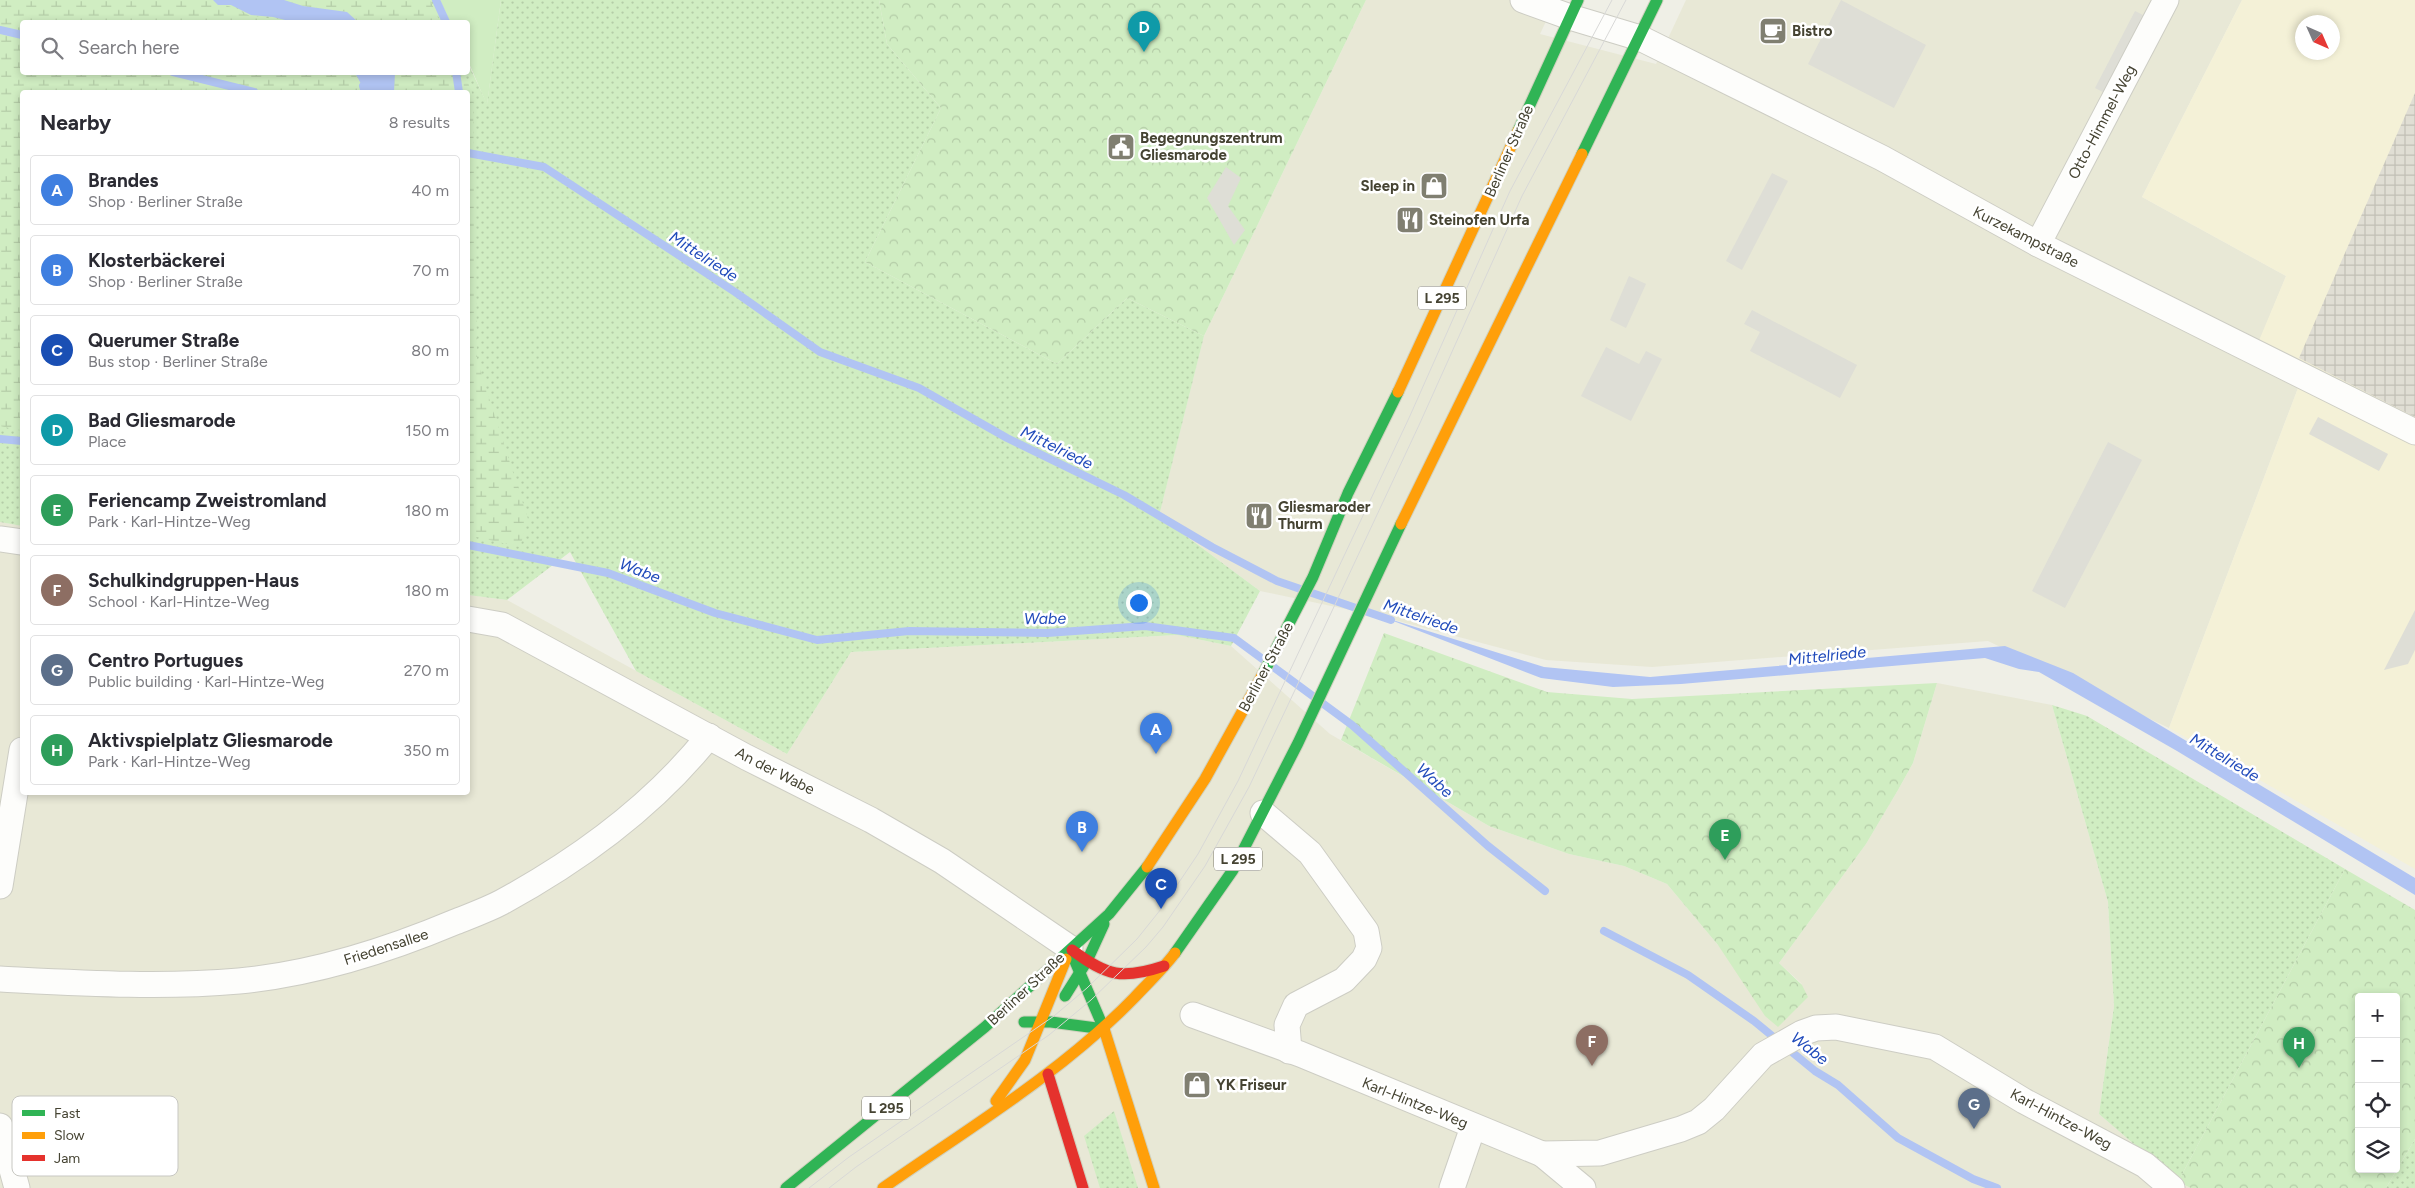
<!DOCTYPE html>
<meta charset="utf-8">
<style>
body{margin:0;font-family:Figtree,sans-serif;background:#f7f7f7;color:#2b2b33}
.controls{position:absolute;right:15px;bottom:15px;display:grid;overflow:hidden;border-radius:5px;box-shadow:0 2px 8px #0003}
.controls button{width:45px;height:45px;display:grid;place-items:center;padding:0;border:0;border-bottom:1px solid #e1e1e2;background:#fff;color:#2b2b33;font:25px sans-serif}
.compass{position:absolute;left:2295px;top:15px;width:45px;height:45px;border-radius:50%;background:#fff;box-shadow:0 2px 8px #0003;rotate:135deg}
.you{position:absolute;left:1138px;top:602px;width:18px;height:18px;margin:-12px;border:4px solid #fff;border-radius:50%;background:#1a73e8;box-shadow:0 0 0 8px #1a73e833}
.badge{display:grid;place-items:center;width:32px;height:32px;border-radius:50%;background:#ea580c;color:#fff;font-size:16px;font-weight:700}
.pin{position:absolute;translate:-50% -41px;filter:drop-shadow(0 1px 2px #0008)}
.pin::after{content:'';position:absolute;top:26px;width:18px;height:15px;background:inherit;clip-path:polygon(0 0,100% 0,50% 100%)}
.list{margin:0;padding:0;list-style:none}
h2{display:flex;justify-content:space-between;align-items:center;height:65px;margin:0;padding:0 20px;font-size:21px}
h2 small{font-size:16px;font-weight:400;color:#7c7c81}
.list li{display:grid;grid-template-columns:32px 1fr auto;gap:15px;align-items:center;box-sizing:border-box;height:70px;margin:0 10px 10px;padding:0 10px;border:1px solid #e1e1e2;border-radius:5px}
.list b{display:block;font-size:19px;white-space:nowrap}
.list p{margin:0;font-size:16px;white-space:nowrap;color:#7c7c81}
.list em{font-size:16px;font-style:normal;color:#7c7c81}
.icon{flex:none;width:28px;height:28px;fill:none;stroke:currentColor;stroke-width:2;stroke-linecap:round;stroke-linejoin:round}
.map{position:relative;flex:none;width:2415px;height:1188px;overflow:hidden}
.search{position:absolute;background:#fff;box-shadow:0 2px 8px #0003;left:20px;top:20px;width:450px;height:55px;display:flex;align-items:center;gap:12px;box-sizing:border-box;padding:0 18px;border-radius:5px;color:#7c7c81;font-size:19px}
.panel{position:absolute;background:#fff;box-shadow:0 2px 8px #0003;left:20px;top:90px;width:450px;height:705px;border-radius:5px}
.map>svg:first-child{display:block}
.residential{fill:#e8e8d6}
.commercial{fill:#f4f1d7;fill-rule:evenodd}
.industrial{fill:url(#industrial-grid)}
.grass{fill:url(#grass-dots)}
.forest{fill:url(#forest-crowns);fill-rule:evenodd}
.wetland{fill:url(#wetland-marsh)}
.garden{fill:#d0edc2}
.parking{fill:#deded6}
.water{fill:#b1c4f3}
.lines{fill:none;stroke-linecap:round;stroke-linejoin:round}
.stream{stroke:#b1c4f3;stroke-width:8}
.street-casing{stroke:#cdcdc4;stroke-width:27}
.fast-casing{stroke:#d0d1be;stroke-width:13}
.slow-casing{stroke:#d0d1be;stroke-width:13}
.jam-casing{stroke:#d0d1be;stroke-width:13}
.street{stroke:#fdfdfb;stroke-width:25}
.fast{stroke:#30b455;stroke-width:11}
.slow{stroke:#ff9f0a;stroke-width:11}
.jam{stroke:#e5322d;stroke-width:11}
.tram{stroke:#d8d8d7;stroke-width:1}
.labels{text-anchor:middle;stroke-width:5;stroke-linejoin:round;paint-order:stroke}
.shield{fill:#fff;stroke:#7d7b70;stroke-width:1}
.shield-label{font-size:14px;font-weight:bold;fill:#454332}
.poi-label{font-size:15px;font-weight:bold;fill:#454332;stroke:#fff;text-anchor:start}
.street-label{font-size:15px;fill:#454332;stroke:#fff}
.water-label{font-size:16px;font-style:italic;fill:#214bbb;stroke:#fff}
.key{fill:#fff;stroke:#c7c7c2;stroke-width:1}
.key-label{font-size:14px;fill:#454332}
</style>
<div class="map">
<svg width="2415" height="1188" viewBox="0 0 2415 1188">
<defs>
<pattern id="industrial-grid" width="8" height="8" patternUnits="userSpaceOnUse" patternTransform="scale(1.25)"><rect width="8" height="8" fill="#e0ded4"/><path d="M0 4h8M4 0v8" fill="none" stroke="#c2c0b6"/></pattern>
<pattern id="grass-dots" width="8" height="8" patternUnits="userSpaceOnUse" patternTransform="scale(1.25)"><rect width="8" height="8" fill="#d0edc2"/><path d="M2 2h.1M6 6h.1" fill="none" stroke="#b4cca7" stroke-width="1.8" stroke-linecap="round"/></pattern>
<pattern id="forest-crowns" width="20" height="18" patternUnits="userSpaceOnUse" patternTransform="scale(1.25)"><rect width="20" height="18" fill="#d0edc2"/><path d="M2 6a3 3 0 1 1 6 0M12 15a3 3 0 1 1 6 0" fill="none" stroke="#b4cca7"/></pattern>
<pattern id="wetland-marsh" width="20" height="14" patternUnits="userSpaceOnUse" patternTransform="scale(1.25)"><rect width="20" height="14" fill="#d0edc2"/><path d="M1 5h8M5 5V1M11 12h8M15 12V8" fill="none" stroke="#b4cca7"/></pattern>
</defs>
<rect width="100%" height="100%" fill="#efefe6"/>
<!-- residential -->
<g class="residential">
<polygon points="1366,0 1556,0 1540,34 1656,64 1686,0 2242,0 2142,197 2286,276 2251,362 2298,388 2169,728 1988,641 1652,667 1546,660 1383,617 1260,591 1159,516 1204,336"/>
<polygon points="0,522 22,526 22,792 468,792 468,595 507,600 787,754 851,652 1177,635 1231,646 1330,734 1489,826 1569,854 1624,866 1667,884 1718,945 1802,984 1779,963 1866,844 1898,790 1913,763 1937,683 2052,705 2108,902 2114,1006 2099,1114 2178,1182 2191,1188 0,1188"/>
</g>
<!-- commercial -->
<path class="commercial" d="M2242,0H2415V869L2169,728L2298,388L2250,362L2286,276L2142,197ZM2302,22H2332V52H2302Z"/>
<!-- industrial -->
<polygon class="industrial" points="2415,93 2415,417 2299,358"/>
<!-- grass -->
<g class="grass">
<polygon points="0,0 439,0 449,22 22,22 22,72 468,72 468,63 487,104 501,0 879,0 887,44 941,108 865,262 1057,364 1127,298 1204,336 1159,516 1260,591 1231,646 1177,635 851,652 787,754 636,671 570,552 507,600 468,595 468,92 22,92 22,526 0,522"/>
<polygon points="2052,705 2087,716 2345,869 2178,1182 2099,1114 2114,1006 2108,902"/>
<polygon points="1114,1111 1138,1188 1100,1188 1084,1136"/>
<polygon points="2415,1139 2415,1188 2386,1188"/>
</g>
<!-- forest -->
<g class="forest">
<polygon points="879,0 1366,0 1204,336 1127,298 1057,364 865,262 941,108 887,44"/>
<polygon points="1384,633 1547,692 1632,699 1937,683 1913,763 1898,790 1866,844 1779,963 1802,985 1808,997 1778,1027 1765,1016 1718,945 1667,884 1624,866 1569,854 1489,826 1341,740"/>
<path d="M2345,869L2415,910V1139L2386,1188H2191L2178,1182ZM2359,997H2396V1169H2359Z"/>
</g>
<!-- wetland -->
<g class="wetland">
<path d="M0,0H213L218,5C236,5 238,13 253,16C266,18 279,19 293,22H22V72L353,73L371,91L375,92H22V431L0,426Z"/>
<polygon points="284,0 430,0 440,22 358,22 347,12 303,6"/>
<polygon points="463,72 473,95 477,360 528,519 520,547 468,535 468,92 391,92 394,91 395,73"/>
</g>
<!-- garden -->
<polygon class="garden" points="440,0 501,0 487,105 468,61 468,22 450,22"/>
<!-- parking -->
<g class="parking">
<polygon points="1841,0 1926,45 1894,108 1808,64"/>
<polygon points="2135,11 2149,18 2109,95 2095,88"/>
<polygon points="1226,167 1241,178 1228,206 1245,230 1234,245 1207,198"/>
<polygon points="1772,173 1788,181 1742,270 1726,261"/>
<polygon points="1629,276 1646,284 1626,328 1610,320"/>
<polygon points="1752,310 1857,365 1840,398 1750,351 1760,332 1744,324"/>
<polygon points="1606,347 1639,364 1646,351 1662,359 1631,421 1581,396"/>
<polygon points="2318,417 2388,454 2379,471 2309,434"/>
<polygon points="2108,442 2142,460 2065,608 2032,591"/>
<polygon points="2415,610 2415,650 2408,664 2384,670"/>
</g>
<!-- water -->
<g class="water">
<polygon points="213,0 284,0 303,6 347,12 358,22 293,22 273,17 251,15 231,5 218,5"/>
<path d="M353,73H395L394,91C386,95 369,94 363,86C358,81 359,76 353,73Z"/>
<polygon points="1383,617 1544,667 1650,677 2005,646 2073,673 2415,878 2415,895 2177,751 2039,672 2019,669 1985,658 1681,684 1613,687 1541,678"/>
</g>
<g class="lines">
<!-- stream -->
<g class="stream">
<polyline points="436,0 446,22"/>
<polyline points="0,30 22,35"/>
<polyline points="173,72 254,92"/>
<polyline points="456,72 459,92"/>
<polyline points="363,86 365,92"/>
<polyline points="468,153 544,167 735,292 820,352 919,388 1007,438 1124,495 1212,547 1277,581 1391,620"/>
<polyline points="0,439 22,441"/>
<polyline points="468,545 608,573 715,613 817,640 909,631 1047,633 1145,626 1234,638 1352,725 1488,846 1545,891"/>
<polyline points="1604,931 1688,975 1754,1021 1815,1071 1838,1085 1898,1138 1973,1179 1997,1188"/>
</g>
<defs>
<g id="street">
<polyline points="1523,0 1570,17 1640,38 1882,158 2038,244 2415,432"/>
<polyline points="2038,244 2166,0"/>
<polyline points="0,539 22,542"/>
<polyline points="468,619 502,625 746,757 871,820 942,861 1070,948"/>
<polyline points="1263,813 1310,853 1366,931 1369,948 1364,959 1344,980 1296,1005 1287,1025 1289,1051"/>
<polyline points="0,886 22,750"/>
<path d="M0,979C80,983 160,988 239,981C314,974 386,951 455,922C470,916 487,910 502,902C579,860 654,805 709,736"/>
<polyline points="1193,1015 1300,1054 1542,1154 1583,1188"/>
<polyline points="0,1126 17,1188"/>
<polyline points="1542,1154 1600,1153 1681,1129 1698,1122 1714,1109 1763,1055 1802,1033 1816,1028 1836,1027 1935,1047 2024,1101 2145,1165 2172,1188"/>
<polyline points="1452,1188 1473,1127"/>
</g>
<g id="fast">
<polyline points="1518,131 1578,0"/>
<polyline points="1582,154 1657,0"/>
<polyline points="1263,674 1313,577 1348,493 1398,392"/>
<polyline points="1175,953 1233,870 1298,743 1401,524"/>
<polyline points="1074,959 1104,1029"/>
<polyline points="1065,996 1087,961 1104,924"/>
<polyline points="1024,1022 1051,1022 1104,1029"/>
<polyline points="786,1188 985,1027 1109,914 1147,867"/>
</g>
<g id="slow">
<polyline points="1398,392 1518,131"/>
<polyline points="1401,524 1582,154"/>
<polyline points="1147,867 1205,779 1263,674"/>
<polyline points="1104,1029 1154,1188"/>
<polyline points="996,1101 1025,1060 1066,959"/>
<path d="M883,1188C969,1128 1061,1073 1134,998C1148,983 1163,969 1175,953"/>
</g>
<g id="jam">
<path d="M1072,950C1107,976 1122,980 1164,966"/>
<polyline points="1048,1074 1083,1188"/>
</g>
</defs>
<!-- street casing -->
<use href="#street" class="street-casing"/>
<!-- fast casing -->
<use href="#fast" class="fast-casing"/>
<!-- slow casing -->
<use href="#slow" class="slow-casing"/>
<!-- jam casing -->
<use href="#jam" class="jam-casing"/>
<!-- street -->
<use href="#street" class="street"/>
<!-- fast -->
<use href="#fast" class="fast"/>
<!-- slow -->
<use href="#slow" class="slow"/>
<!-- jam -->
<use href="#jam" class="jam"/>
<!-- tram -->
<g class="tram">
<polyline points="809,1188 849,1157 1054,1016 1087,988 1137,939 1161,909 1198,854 1238,781 1409,418 1510,191 1612,0"/>
<polyline points="829,1188 856,1167 1049,1035 1091,1000 1146,947 1163,927 1205,866 1249,787 1287,707 1420,423 1522,196 1626,0"/>
</g>
</g>
<!-- icons -->
<defs>
<symbol id="cafe-square" viewBox="-11 -11 22 22"><rect x="-9" y="-9" width="18" height="18" rx="4" fill="#807f71" stroke="#fff"/><path d="M-5.5-4.5H6V0H3Q3 3.5 0 3.5H-2.5Q-5.5 3.5-5.5 0ZM3-3.2v2h1.7v-2ZM-6 4.5H4V6H-6Z" fill="#fff"/></symbol>
<symbol id="civic-square" viewBox="-11 -11 22 22"><rect x="-9" y="-9" width="18" height="18" rx="4" fill="#807f71" stroke="#fff"/><path d="M-.6-6.5H3V-4.5H.6V-3L4-1V1h2V6H-6V1h2V-1L-.6-3ZM-1.2 2.5V6h2.4V2.5Z" fill="#fff"/></symbol>
<symbol id="shop-square" viewBox="-11 -11 22 22"><rect x="-9" y="-9" width="18" height="18" rx="4" fill="#807f71" stroke="#fff"/><path d="M-5-2.5h2.3a2.7 3.5 0 0 1 5.4 0H5L5.5 6h-11ZM-1.5-2.5h3a1.5 2.3 0 0 0-3 0Z" fill="#fff"/></symbol>
<symbol id="restaurant-square" viewBox="-11 -11 22 22"><rect x="-9" y="-9" width="18" height="18" rx="4" fill="#807f71" stroke="#fff"/><path d="M-5-6h1v4h1v-4h1v4h1v-4h1v5L-1.5 .5V6h-2V.5L-5-1ZM5-6V6H3V1.5H1.5Q1.5-4 5-6Z" fill="#fff"/></symbol>
</defs>
<g fill-rule="evenodd">
<use href="#cafe-square" x="1757" y="15" width="32" height="32"/>
<use href="#civic-square" x="1105" y="131" width="32" height="32"/>
<use href="#shop-square" x="1418" y="170" width="32" height="32"/>
<use href="#restaurant-square" x="1394" y="204" width="32" height="32"/>
<use href="#restaurant-square" x="1243" y="500" width="32" height="32"/>
<use href="#shop-square" x="1181" y="1069" width="32" height="32"/>
</g>
<g class="labels">
<!-- shield labels -->
<g class="shield">
<rect x="1418" y="286.5" width="48" height="23" rx="4"/>
<rect x="1214" y="847.5" width="48" height="23" rx="4"/>
<rect x="862" y="1096.5" width="48" height="23" rx="4"/>
</g>
<g class="shield-label">
<text x="1442" y="303">L 295</text>
<text x="1238" y="864">L 295</text>
<text x="886" y="1113">L 295</text>
</g>
<!-- poi labels -->
<g class="poi-label">
<text x="1792" y="36">Bistro</text>
<text x="1140" y="143">Begegnungszentrum<tspan x="1140" dy="17">Gliesmarode</tspan></text>
<text x="1415" y="191" text-anchor="end">Sleep in</text>
<text x="1429" y="225">Steinofen Urfa</text>
<text x="1278" y="512">Gliesmaroder<tspan x="1278" dy="17">Thurm</tspan></text>
<text x="1216" y="1090">YK Friseur</text>
</g>
<!-- street labels -->
<g class="street-label">
<text transform="translate(2102 122) rotate(-62)" y="5">Otto-Himmel-Weg</text>
<text transform="translate(1509 151) rotate(-66)" y="5">Berliner Straße</text>
<text transform="translate(2026 237) rotate(27)" y="5">Kurzekampstraße</text>
<text transform="translate(1266 667) rotate(-62)" y="5">Berliner Straße</text>
<text transform="translate(775 771) rotate(27)" y="5">An der Wabe</text>
<text transform="translate(386 947) rotate(-18)" y="5">Friedensallee</text>
<text transform="translate(1026 989) rotate(-43)" y="5">Berliner Straße</text>
<text transform="translate(1415 1103) rotate(22)" y="5">Karl-Hintze-Weg</text>
<text transform="translate(2061 1119) rotate(28)" y="5">Karl-Hintze-Weg</text>
</g>
<!-- water labels -->
<g class="water-label">
<text transform="translate(704 256) rotate(33)" y="6">Mittelriede</text>
<text transform="translate(1057 447) rotate(26)" y="6">Mittelriede</text>
<text transform="translate(640 570) rotate(21)" y="6">Wabe</text>
<text transform="translate(1421 616) rotate(19)" y="6">Mittelriede</text>
<text transform="translate(1045 618) rotate(-1)" y="6">Wabe</text>
<text transform="translate(1827 655) rotate(-6)" y="6">Mittelriede</text>
<text transform="translate(2225 757) rotate(31)" y="6">Mittelriede</text>
<text transform="translate(1435 780) rotate(42)" y="6">Wabe</text>
<text transform="translate(1810 1048) rotate(38)" y="6">Wabe</text>
</g>
</g>
<!-- legend -->
<rect x="12" y="1096" width="166" height="80" rx="8" class="key"/>
<rect x="22" y="1110" width="23" height="6" fill="#30b455"/>
<rect x="22" y="1132" width="23" height="7" fill="#ff9f0a"/>
<rect x="22" y="1155" width="23" height="6" fill="#e5322d"/>
<g class="key-label">
<text x="54" y="1118">Fast</text>
<text x="54" y="1140">Slow</text>
<text x="54" y="1163">Jam</text>
</g>
</svg>
<div class="controls">
<button>+</button>
<button>−</button>
<button><svg class="icon" aria-label="locate" viewBox="0 0 24 24"><circle cx="12" cy="12" r="6"/><path d="M12 2v4M12 18v4M2 12h4M18 12h4"/></svg></button>
<button><svg class="icon" aria-label="layers" viewBox="0 0 24 24"><path d="M12 4l9 5-9 5-9-5zM3 14l9 5 9-5"/></svg></button>
</div>
<svg class="compass" viewBox="-18 -18 36 36"><path d="M0-13l5 13h-10z" fill="#e53935"/><path d="M0 13l5-13h-10z" fill="#7c7c81"/></svg>
<div class="you"></div>
<div class="pin badge" style="left:1156px;top:754px;background:#3f7fe0">A</div>
<div class="pin badge" style="left:1082px;top:852px;background:#3f7fe0">B</div>
<div class="pin badge" style="left:1161px;top:909px;background:#1a4fb4">C</div>
<div class="pin badge" style="left:1144px;top:52px;background:#0f9aa8">D</div>
<div class="pin badge" style="left:1725px;top:860px;background:#2e9e5b">E</div>
<div class="pin badge" style="left:1592px;top:1066px;background:#8d6e63">F</div>
<div class="pin badge" style="left:1974px;top:1129px;background:#5c6f8a">G</div>
<div class="pin badge" style="left:2299px;top:1068px;background:#2e9e5b">H</div>
<div class="search"><svg class="icon" aria-label="search" viewBox="0 0 24 24"><circle cx="10" cy="10" r="6"/><path d="M15 15l6 6"/></svg>Search here</div>
<section class="panel">
<h2>Nearby<small>8 results</small></h2>
<ul class="list">
<li><span class="badge" style="background:#3f7fe0">A</span><div><b>Brandes</b><p>Shop · Berliner Straße</p></div><em>40 m</em></li>
<li><span class="badge" style="background:#3f7fe0">B</span><div><b>Klosterbäckerei</b><p>Shop · Berliner Straße</p></div><em>70 m</em></li>
<li><span class="badge" style="background:#1a4fb4">C</span><div><b>Querumer Straße</b><p>Bus stop · Berliner Straße</p></div><em>80 m</em></li>
<li><span class="badge" style="background:#0f9aa8">D</span><div><b>Bad Gliesmarode</b><p>Place</p></div><em>150 m</em></li>
<li><span class="badge" style="background:#2e9e5b">E</span><div><b>Feriencamp Zweistromland</b><p>Park · Karl-Hintze-Weg</p></div><em>180 m</em></li>
<li><span class="badge" style="background:#8d6e63">F</span><div><b>Schulkindgruppen-Haus</b><p>School · Karl-Hintze-Weg</p></div><em>180 m</em></li>
<li><span class="badge" style="background:#5c6f8a">G</span><div><b>Centro Portugues</b><p>Public building · Karl-Hintze-Weg</p></div><em>270 m</em></li>
<li><span class="badge" style="background:#2e9e5b">H</span><div><b>Aktivspielplatz Gliesmarode</b><p>Park · Karl-Hintze-Weg</p></div><em>350 m</em></li>
</ul>
</section>
</div>
